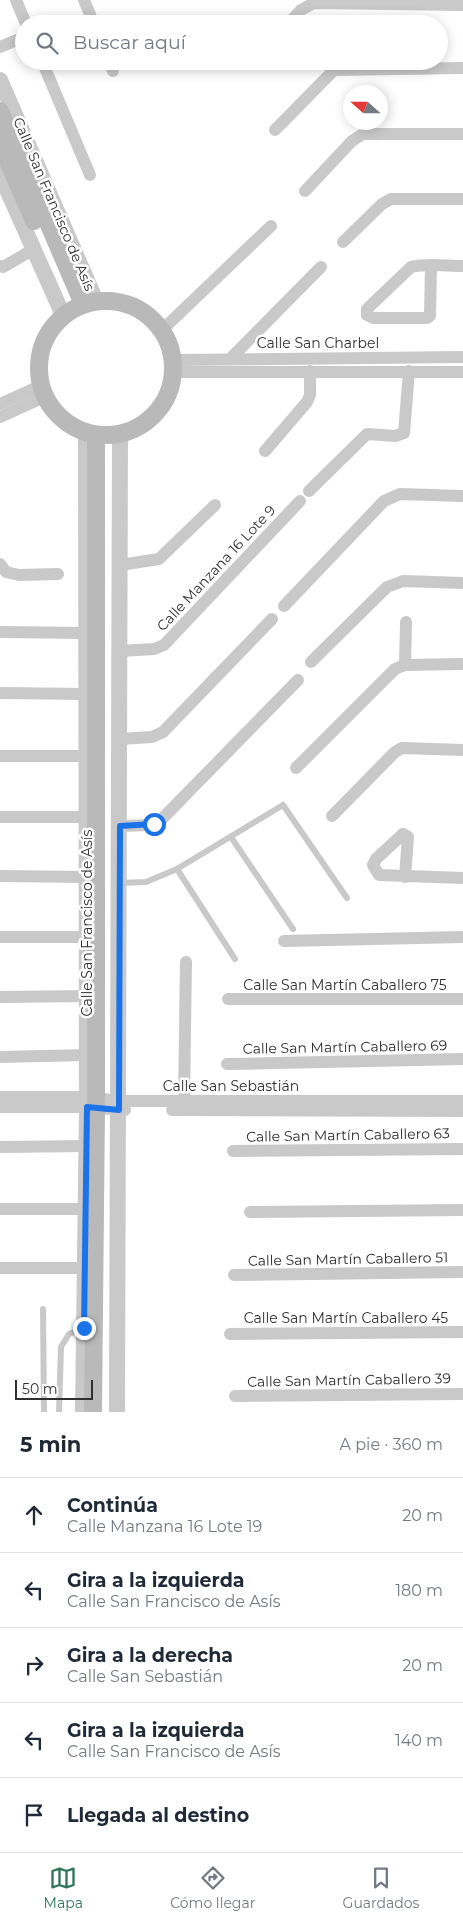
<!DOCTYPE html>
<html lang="es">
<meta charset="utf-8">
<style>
body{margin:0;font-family:Montserrat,sans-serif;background:#f6f6f7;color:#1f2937}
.compass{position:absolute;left:343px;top:85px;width:45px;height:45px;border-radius:50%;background:#fff;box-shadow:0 2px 12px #0003;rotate:291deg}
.scale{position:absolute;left:15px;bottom:12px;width:78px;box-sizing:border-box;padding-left:5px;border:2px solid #2f2f2f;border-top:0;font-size:14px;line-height:18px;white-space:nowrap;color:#2f2f2f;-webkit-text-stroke:4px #fff;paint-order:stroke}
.stop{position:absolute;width:15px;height:15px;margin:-11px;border:4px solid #1a73e8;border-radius:50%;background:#fff}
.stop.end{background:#1a73e8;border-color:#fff;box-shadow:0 1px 5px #0008}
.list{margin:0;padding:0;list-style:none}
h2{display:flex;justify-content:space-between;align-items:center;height:65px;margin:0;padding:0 20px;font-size:21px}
h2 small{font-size:16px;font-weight:400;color:#747a83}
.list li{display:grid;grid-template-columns:32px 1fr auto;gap:15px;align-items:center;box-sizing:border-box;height:75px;padding:0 20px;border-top:1px solid #e0e1e3}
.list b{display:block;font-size:19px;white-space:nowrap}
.list p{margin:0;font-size:16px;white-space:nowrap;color:#747a83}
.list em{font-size:16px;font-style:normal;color:#747a83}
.icon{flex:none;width:28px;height:28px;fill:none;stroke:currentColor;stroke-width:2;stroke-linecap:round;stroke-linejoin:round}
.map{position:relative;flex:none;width:463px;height:1412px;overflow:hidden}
.search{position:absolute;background:#fff;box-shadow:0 2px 12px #0003;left:15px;right:15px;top:15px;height:55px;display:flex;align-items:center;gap:12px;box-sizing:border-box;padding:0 18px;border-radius:28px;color:#747a83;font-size:19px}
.sheet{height:440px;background:#fff}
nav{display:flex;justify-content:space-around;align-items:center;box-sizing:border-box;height:70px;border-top:1px solid #e0e1e3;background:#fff;font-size:14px;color:#747a83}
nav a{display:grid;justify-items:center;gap:2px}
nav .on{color:#2f7659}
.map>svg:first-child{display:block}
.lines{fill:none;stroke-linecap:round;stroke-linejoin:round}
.service{stroke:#c9c9c9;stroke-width:6}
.minor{stroke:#c9c9c9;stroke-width:12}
.tertiary{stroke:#c9c9c9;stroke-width:16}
.secondary{stroke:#b9b9b9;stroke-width:18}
.route{stroke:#1a73e8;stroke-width:6}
.labels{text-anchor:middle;stroke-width:5;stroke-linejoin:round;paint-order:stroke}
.street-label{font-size:14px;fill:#2f2f2f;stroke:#fff}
</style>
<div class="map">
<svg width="463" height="1412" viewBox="0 0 463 1412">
<rect width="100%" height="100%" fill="#fff"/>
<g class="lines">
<!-- service -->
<g class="service">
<polyline points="231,837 293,929"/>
<polyline points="177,869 235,959"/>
<polyline points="120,883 146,882 177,869 283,805 347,898"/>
<polyline points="43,1309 44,1412"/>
<polyline points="59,1412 61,1347 69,1334 83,1328"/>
</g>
<!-- minor -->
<g class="minor">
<polyline points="16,0 26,24"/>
<polyline points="84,0 94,24"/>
<polyline points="288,24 301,10 314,3 463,5"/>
<polyline points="0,47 24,37"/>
<polyline points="42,61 90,175"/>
<polyline points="109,61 113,71"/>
<polyline points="275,130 334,70 463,68"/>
<polyline points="305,191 352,141 363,134 463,134"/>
<polyline points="343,242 382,204 391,199 463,199"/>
<polyline points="0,266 3,267 34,249"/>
<path d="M431,266L430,316L427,318H373L367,315V309L411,267C427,263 446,266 463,266"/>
<polyline points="162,330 271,226"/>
<polyline points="231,358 321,267"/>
<polyline points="173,360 463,357"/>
<polyline points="173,372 463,372"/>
<polyline points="0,404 40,386"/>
<polyline points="0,417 44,397"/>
<polyline points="265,451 307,402 310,395 310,371"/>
<polyline points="309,491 367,434 395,436 404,433 409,371"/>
<polyline points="0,564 6,572 19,575 58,574"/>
<polyline points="120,565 159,559 215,505"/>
<polyline points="284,606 384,501 400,494 463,496"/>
<polyline points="0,632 86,633"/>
<polyline points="120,651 154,649 164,645 300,501"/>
<polyline points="311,662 387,587 403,581 463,583"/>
<polyline points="405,665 406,622"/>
<polyline points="0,693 86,694"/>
<polyline points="120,739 152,737 163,732 272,619"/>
<polyline points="0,756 86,756"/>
<polyline points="296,768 395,669 405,665 463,664"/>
<polyline points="332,816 395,752 402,748 463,750"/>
<polyline points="0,817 86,817"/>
<polyline points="120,826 150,825 159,822 298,680"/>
<polyline points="0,876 87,877"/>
<polyline points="405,877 408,837 403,834 376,859 373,865 379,875 463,878"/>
<polyline points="0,937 87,937"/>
<polyline points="284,941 463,937"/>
<polyline points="0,997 87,996"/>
<polyline points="228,999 463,999"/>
<polyline points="0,1057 87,1055"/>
<polyline points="227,1064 463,1059"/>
<polyline points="0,1097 87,1097 119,1101 463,1101"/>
<polyline points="184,1101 186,962"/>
<polyline points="0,1107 87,1107 125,1110"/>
<polyline points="172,1110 463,1111"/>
<polyline points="0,1147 86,1146"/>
<polyline points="233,1151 463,1149"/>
<polyline points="0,1209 86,1209"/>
<polyline points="250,1212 463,1210"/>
<polyline points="0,1268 85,1268"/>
<polyline points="234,1275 463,1272"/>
<polyline points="230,1334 463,1332"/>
<polyline points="235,1396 463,1394"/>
</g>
<!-- tertiary -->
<g class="tertiary">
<polyline points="0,80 96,301"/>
<polyline points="0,174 63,315"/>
<polyline points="83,1412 87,1107 86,434"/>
<polyline points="117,1412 120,435"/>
</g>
<!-- secondary -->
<g class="secondary">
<polyline points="0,111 83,304"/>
<polyline points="0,143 34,221"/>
<circle cx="106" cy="368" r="67"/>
<polyline points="93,1412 96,1108 96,436"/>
</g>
</g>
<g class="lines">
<!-- route -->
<polyline class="route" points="84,1328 87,1107 119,1110 120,826 154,824"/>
</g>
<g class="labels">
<!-- street labels -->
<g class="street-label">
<text transform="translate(54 204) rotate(67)" y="5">Calle San Francisco de Asís</text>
<text x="318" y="348">Calle San Charbel</text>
<text transform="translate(216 568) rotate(-47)" y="5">Calle Manzana 16 Lote 9</text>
<text transform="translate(87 923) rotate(-90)" y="5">Calle San Francisco de Asís</text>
<text x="345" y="990">Calle San Martín Caballero 75</text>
<text transform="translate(345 1047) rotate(-1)" y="5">Calle San Martín Caballero 69</text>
<text x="231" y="1091">Calle San Sebastián</text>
<text transform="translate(348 1135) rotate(-1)" y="5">Calle San Martín Caballero 63</text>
<text transform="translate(348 1259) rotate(-1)" y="5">Calle San Martín Caballero 51</text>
<text x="346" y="1323">Calle San Martín Caballero 45</text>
<text transform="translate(349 1380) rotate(-1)" y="5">Calle San Martín Caballero 39</text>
</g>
</g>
</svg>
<svg class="compass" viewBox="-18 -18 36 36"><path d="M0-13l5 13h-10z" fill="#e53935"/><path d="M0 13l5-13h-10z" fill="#747a83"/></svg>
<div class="scale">50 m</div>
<div class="stop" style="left:154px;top:824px"></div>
<div class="stop end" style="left:84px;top:1328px"></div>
<div class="search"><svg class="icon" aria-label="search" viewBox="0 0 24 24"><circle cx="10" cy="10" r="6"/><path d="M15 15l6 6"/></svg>Buscar aquí</div>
</div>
<section class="sheet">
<h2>5 min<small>A pie · 360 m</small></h2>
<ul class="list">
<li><svg class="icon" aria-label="ahead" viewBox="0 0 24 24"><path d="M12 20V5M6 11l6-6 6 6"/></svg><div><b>Continúa</b><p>Calle Manzana 16 Lote 19</p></div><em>20 m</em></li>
<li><svg class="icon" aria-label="left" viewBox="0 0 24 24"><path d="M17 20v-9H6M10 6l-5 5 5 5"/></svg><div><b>Gira a la izquierda</b><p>Calle San Francisco de Asís</p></div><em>180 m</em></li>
<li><svg class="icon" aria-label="right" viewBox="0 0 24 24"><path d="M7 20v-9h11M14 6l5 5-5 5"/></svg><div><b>Gira a la derecha</b><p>Calle San Sebastián</p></div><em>20 m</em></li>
<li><svg class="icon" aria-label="left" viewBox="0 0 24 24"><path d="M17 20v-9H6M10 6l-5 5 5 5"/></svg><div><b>Gira a la izquierda</b><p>Calle San Francisco de Asís</p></div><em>140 m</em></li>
<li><svg class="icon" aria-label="arrive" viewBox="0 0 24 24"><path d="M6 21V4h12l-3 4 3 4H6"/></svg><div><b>Llegada al destino</b></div></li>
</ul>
</section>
<nav>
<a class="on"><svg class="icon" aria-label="map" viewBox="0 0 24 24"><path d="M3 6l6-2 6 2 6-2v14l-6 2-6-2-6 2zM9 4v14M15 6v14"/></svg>Mapa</a>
<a><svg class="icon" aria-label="directions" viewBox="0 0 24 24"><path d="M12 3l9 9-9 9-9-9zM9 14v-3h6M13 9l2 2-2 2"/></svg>Cómo llegar</a>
<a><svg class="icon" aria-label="saved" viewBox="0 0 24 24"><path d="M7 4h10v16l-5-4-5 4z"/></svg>Guardados</a>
</nav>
